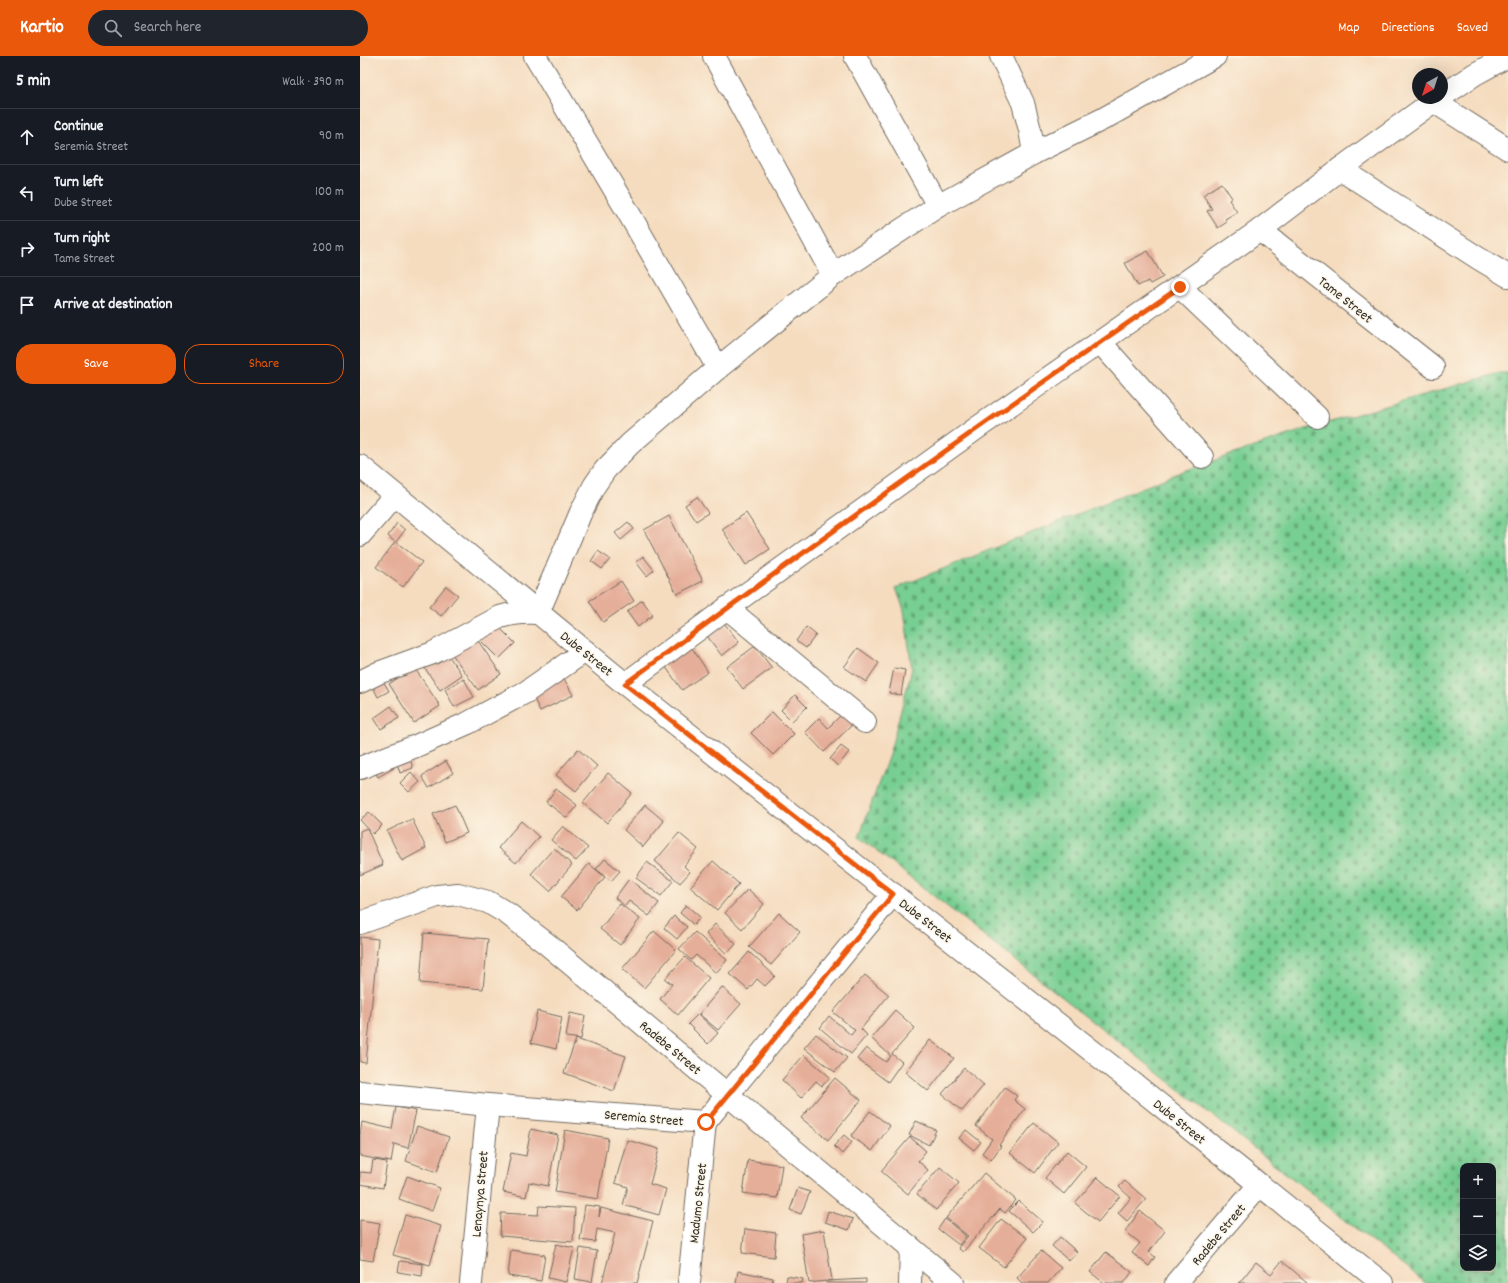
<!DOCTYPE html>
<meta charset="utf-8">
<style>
body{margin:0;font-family:Dekko,sans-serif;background:#20242c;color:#f1f3f6}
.controls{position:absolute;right:12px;bottom:12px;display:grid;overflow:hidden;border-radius:8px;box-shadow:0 4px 16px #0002}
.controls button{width:36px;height:36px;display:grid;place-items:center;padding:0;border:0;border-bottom:1px solid #363941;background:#171b24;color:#f1f3f6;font:20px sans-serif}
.compass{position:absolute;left:1052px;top:12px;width:36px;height:36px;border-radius:50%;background:#171b24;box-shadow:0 4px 16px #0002;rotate:219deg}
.stop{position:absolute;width:12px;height:12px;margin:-9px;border:3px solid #ea580c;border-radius:50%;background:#fff}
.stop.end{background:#ea580c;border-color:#fff;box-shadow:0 1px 4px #0008}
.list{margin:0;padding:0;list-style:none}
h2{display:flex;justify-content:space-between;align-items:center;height:52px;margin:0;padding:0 16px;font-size:17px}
h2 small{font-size:13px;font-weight:400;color:#9ea1a6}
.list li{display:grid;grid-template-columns:26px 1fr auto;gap:12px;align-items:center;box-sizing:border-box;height:56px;padding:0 16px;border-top:1px solid #363941}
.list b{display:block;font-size:15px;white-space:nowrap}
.list p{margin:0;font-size:13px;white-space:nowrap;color:#9ea1a6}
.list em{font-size:13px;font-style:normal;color:#9ea1a6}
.actions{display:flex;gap:8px;padding:12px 16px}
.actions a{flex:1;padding:9px 0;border:1px solid #ea580c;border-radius:16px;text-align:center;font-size:14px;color:#ea580c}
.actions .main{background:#ea580c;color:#fff}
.icon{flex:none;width:22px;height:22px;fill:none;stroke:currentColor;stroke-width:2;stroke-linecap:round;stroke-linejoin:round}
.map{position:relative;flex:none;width:1148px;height:1227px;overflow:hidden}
header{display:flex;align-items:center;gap:24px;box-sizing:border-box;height:56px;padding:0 20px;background:#ea580c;color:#fff}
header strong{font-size:19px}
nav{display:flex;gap:22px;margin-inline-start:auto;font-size:14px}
.search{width:280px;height:36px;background:#20242c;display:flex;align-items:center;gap:10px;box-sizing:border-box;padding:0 14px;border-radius:22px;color:#9ea1a6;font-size:15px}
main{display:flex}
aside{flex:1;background:#171b24}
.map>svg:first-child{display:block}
.cemetery{fill:url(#cemetery-stones);stroke:#527d5f;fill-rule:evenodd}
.building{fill:#e5ae99}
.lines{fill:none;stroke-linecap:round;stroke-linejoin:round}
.minor-casing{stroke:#72695f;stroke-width:24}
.minor{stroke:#fff;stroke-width:22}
.route{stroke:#ea580c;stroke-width:5}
.labels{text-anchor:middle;stroke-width:3;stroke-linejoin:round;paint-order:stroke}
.street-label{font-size:14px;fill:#2b2b2b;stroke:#fcf5e5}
</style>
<header>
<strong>Kartio</strong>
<div class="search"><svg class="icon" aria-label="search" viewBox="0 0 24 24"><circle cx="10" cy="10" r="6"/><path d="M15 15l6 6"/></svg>Search here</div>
<nav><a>Map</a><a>Directions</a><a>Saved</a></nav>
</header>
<main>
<aside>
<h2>5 min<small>Walk · 390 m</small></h2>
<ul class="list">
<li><svg class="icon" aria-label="ahead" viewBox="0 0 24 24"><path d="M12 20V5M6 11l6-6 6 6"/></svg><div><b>Continue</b><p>Seremia Street</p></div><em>90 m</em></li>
<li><svg class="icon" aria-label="left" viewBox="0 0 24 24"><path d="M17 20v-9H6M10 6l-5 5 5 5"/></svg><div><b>Turn left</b><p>Dube Street</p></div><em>100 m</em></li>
<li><svg class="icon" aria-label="right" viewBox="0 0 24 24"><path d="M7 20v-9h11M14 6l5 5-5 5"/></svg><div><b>Turn right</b><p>Tame Street</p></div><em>200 m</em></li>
<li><svg class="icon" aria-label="arrive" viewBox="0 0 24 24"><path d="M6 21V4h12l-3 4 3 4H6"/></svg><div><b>Arrive at destination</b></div></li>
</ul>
<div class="actions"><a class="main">Save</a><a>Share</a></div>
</aside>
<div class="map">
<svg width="1148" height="1227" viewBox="0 0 1148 1227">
<defs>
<pattern id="cemetery-stones" width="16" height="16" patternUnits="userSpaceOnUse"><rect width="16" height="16" fill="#78cf93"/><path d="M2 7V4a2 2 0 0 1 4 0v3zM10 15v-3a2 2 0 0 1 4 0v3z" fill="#63a878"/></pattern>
</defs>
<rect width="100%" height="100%" fill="#fcf5e5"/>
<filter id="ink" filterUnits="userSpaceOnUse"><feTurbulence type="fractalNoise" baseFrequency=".025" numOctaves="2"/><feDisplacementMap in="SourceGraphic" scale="8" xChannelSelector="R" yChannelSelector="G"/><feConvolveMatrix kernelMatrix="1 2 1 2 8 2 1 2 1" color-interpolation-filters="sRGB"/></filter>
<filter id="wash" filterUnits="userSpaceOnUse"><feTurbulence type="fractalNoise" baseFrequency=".012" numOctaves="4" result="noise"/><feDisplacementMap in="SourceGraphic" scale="16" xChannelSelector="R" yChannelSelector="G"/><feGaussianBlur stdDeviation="0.9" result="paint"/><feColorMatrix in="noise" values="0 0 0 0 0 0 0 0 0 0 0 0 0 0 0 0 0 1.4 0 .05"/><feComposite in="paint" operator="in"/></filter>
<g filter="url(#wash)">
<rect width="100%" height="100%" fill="#f5dcbf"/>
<!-- cemetery -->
<path class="cemetery" d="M1139,317H1148V1227H1065L499,781L529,699L552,613L544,554L536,532L821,416L943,374ZM1103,1110H1133V1212H1103Z"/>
<g id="blocks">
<!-- building -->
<g class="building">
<polygon points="862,127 872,142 869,144 877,156 865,163 867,166 858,172 847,155 852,153 843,139"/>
<polygon points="788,195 803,221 790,228 788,225 778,230 765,207"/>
<polygon points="337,441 348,457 336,465 325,449"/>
<polygon points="386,457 410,493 386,509 362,473"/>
<polygon points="309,460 343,525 317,538 284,474"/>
<polygon points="268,466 274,473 261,484 255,477"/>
<polygon points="37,467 45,474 36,486 62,506 43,531 16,511 35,486 28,480"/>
<polygon points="238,495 250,503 242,513 231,505"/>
<polygon points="283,500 294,514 287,520 276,506"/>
<polygon points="261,525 274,545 243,566 229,545"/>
<polygon points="86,530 98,539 81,560 69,551"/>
<polygon points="282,544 293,559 278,571 267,556"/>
<polygon points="130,562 155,587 139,603 114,578"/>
<polygon points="364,567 379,586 362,600 347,580"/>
<polygon points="446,571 456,579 446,592 436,585"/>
<polygon points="116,582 141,618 118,634 92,598"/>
<polygon points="81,589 102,619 80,634 59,604"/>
<polygon points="330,589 348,616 322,634 303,607"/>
<polygon points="395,590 412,612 383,633 367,611"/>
<polygon points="498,592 519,607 506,626 484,611"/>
<polygon points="54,611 80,650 54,667 29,628"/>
<polygon points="534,612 545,614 541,639 529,637"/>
<polygon points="18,616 29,635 18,641 8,621"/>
<polygon points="202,619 213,639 180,655 170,635"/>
<polygon points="104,623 114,641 94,651 85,633"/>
<polygon points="435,639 447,651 432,665 421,654"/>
<polygon points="31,650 39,662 21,673 14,662"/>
<polygon points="412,656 434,678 413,699 391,677"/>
<polygon points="483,657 493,668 464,696 445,676 459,662 468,672"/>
<polygon points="46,690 53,712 40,717 33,694"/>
<polygon points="481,690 489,696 478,710 470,703"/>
<polygon points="218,693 237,710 216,735 196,719"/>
<polygon points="26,699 34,712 18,721 10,708"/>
<polygon points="86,705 93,717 69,732 62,720"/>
<polygon points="51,716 60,726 49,736 40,727"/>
<polygon points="248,717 272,737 247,767 223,747"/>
<polygon points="196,733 217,749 207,762 186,746"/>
<polygon points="95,749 107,777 85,786 73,758"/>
<polygon points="285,749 304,765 283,791 264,774"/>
<polygon points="9,756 22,769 13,778 0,764"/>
<polygon points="52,763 66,792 42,805 27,775"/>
<polygon points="161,765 179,781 156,807 138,792"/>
<polygon points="203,770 228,792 216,805 191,784"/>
<polygon points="7,772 23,809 0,819 0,775"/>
<polygon points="319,777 338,793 324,810 330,816 320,827 295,805"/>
<polygon points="194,792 212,809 190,835 171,818"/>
<polygon points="245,803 260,815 251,825 236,813"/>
<polygon points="353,805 379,828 357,854 330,831"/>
<polygon points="287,806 313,825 301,840 276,822"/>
<polygon points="229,808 245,821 217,854 201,841"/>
<polygon points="269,823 299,847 289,860 269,845 265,850 255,842"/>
<polygon points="388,833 404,848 382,873 365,857"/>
<polygon points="260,848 280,863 260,889 240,873"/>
<polygon points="326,849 340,861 334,869 320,857"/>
<polygon points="419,857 440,876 411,909 389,891"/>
<polygon points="314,860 327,871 317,883 304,872"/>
<polygon points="355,868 376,888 367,898 346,878"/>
<polygon points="294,875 316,894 284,932 262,913"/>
<polygon points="335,876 367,904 356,917 336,899 331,904 319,893"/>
<polygon points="64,877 128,883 123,933 60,927"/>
<polygon points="0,881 18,883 6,1007 0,1006"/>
<polygon points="389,896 415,920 405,930 397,923 388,934 370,918"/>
<polygon points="325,901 349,922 318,959 300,943 312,928 305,923"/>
<polygon points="505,919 529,939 501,973 507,979 491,998 460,972 469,960 491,979 495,974 473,956"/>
<polygon points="362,931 381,948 358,974 339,958"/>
<polygon points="535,954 555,972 532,998 542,1006 528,1026 497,1003 506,992 526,1006 531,1000 511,982"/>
<polygon points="177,955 202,961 196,993 171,987"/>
<polygon points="210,957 225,960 221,983 206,981"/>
<polygon points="338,958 358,977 348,988 328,968"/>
<polygon points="456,978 487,1002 475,1016 444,992"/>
<polygon points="216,983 266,1000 254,1035 204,1017"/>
<polygon points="570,984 594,1002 568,1035 545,1016"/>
<polygon points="444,999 470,1021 462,1030 456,1025 441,1042 422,1024"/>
<polygon points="604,1012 624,1029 602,1055 582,1038"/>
<polygon points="475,1022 501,1044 468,1084 441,1062"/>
<polygon points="645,1031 657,1040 654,1044 665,1053 639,1089 641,1090 631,1104 622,1097 632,1083 616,1070"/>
<polygon points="36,1051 56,1055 48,1092 34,1088 31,1106 0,1100 0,1079 2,1066 32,1073"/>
<polygon points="510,1055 530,1070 512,1095 491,1080"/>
<polygon points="556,1065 576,1074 569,1089 549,1079"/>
<polygon points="674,1067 698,1086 675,1117 650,1097"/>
<polygon points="57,1070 89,1081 77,1116 46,1105"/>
<polygon points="171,1073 198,1079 188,1130 169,1126 166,1141 143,1136 151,1097 166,1100"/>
<polygon points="205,1074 248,1082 238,1143 195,1136"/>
<polygon points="606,1074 621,1086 614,1094 599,1082"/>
<polygon points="484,1079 492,1086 482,1098 474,1090"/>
<polygon points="550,1081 566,1095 558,1105 568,1114 548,1138 521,1115"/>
<polygon points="267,1084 299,1093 290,1128 306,1133 299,1159 263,1149 268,1131 255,1127"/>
<polygon points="707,1095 726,1111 704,1138 685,1122"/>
<polygon points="13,1104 27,1106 23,1132 0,1128 0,1116 11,1117"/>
<polygon points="388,1104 422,1109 417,1142 383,1137"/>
<polygon points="580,1111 599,1127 576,1154 557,1138"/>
<polygon points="624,1117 656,1144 645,1157 640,1153 603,1196 598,1192 608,1180 586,1162"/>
<polygon points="47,1120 80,1132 72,1155 39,1143"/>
<polygon points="737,1121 760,1140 738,1166 715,1147"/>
<polygon points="765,1125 786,1143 767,1165 758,1157 771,1142 759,1131"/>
<polygon points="438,1132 450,1136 441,1158 430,1154"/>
<polygon points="659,1145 683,1166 673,1176 649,1155"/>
<polygon points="225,1149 240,1151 239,1161 241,1152 293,1165 277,1227 242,1227 255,1177 237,1173 235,1186 220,1184"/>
<polygon points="179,1150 215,1152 213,1186 140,1180 141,1157 178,1159"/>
<polygon points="468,1155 493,1163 489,1174 465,1166"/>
<polygon points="780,1155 805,1175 789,1196 795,1201 789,1210 772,1197 780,1187 765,1175"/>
<polygon points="45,1159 81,1170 70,1209 33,1199"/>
<polygon points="585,1163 606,1180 599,1189 578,1173"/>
<polygon points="641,1163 667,1182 644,1211 619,1192"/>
<polygon points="0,1164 20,1167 13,1205 0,1203"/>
<polygon points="385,1173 416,1177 414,1201 382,1197"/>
<polygon points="464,1174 472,1224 467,1225 506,1223 506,1227 466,1227 466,1225 449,1227 441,1178"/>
<polygon points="700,1181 717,1196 709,1205 692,1190"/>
<polygon points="196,1188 214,1192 206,1226 188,1222"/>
<polygon points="220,1192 237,1195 232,1226 215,1223"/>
<polygon points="151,1194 185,1199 181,1225 148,1220"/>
<polygon points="681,1195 701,1212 688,1227 662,1227 657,1222"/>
<polygon points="746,1196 772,1216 764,1227 744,1227 730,1216"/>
<polygon points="40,1205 63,1208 62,1220 38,1216"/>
<polygon points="922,1205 948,1227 879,1227 896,1206 911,1218"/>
<polygon points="378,1215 413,1222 412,1227 376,1227"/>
<polygon points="427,1220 443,1223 442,1227 426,1227"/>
</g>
</g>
</g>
<g filter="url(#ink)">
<use href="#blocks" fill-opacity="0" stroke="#72695f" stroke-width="1"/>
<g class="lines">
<defs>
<g id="minor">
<polyline points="175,0 268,156 358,312"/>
<polyline points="354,0 473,219"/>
<polyline points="495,0 578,150"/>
<polyline points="641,0 663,47 670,74 674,97"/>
<polyline points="1082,40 1115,18 1148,0"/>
<polyline points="1073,45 1148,93"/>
<polyline points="980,113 1118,202 1148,220"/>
<polyline points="900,174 1073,311"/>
<polyline points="820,231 957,361"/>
<polyline points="740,286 842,401"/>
<polyline points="0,410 265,628 769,1024 1022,1227"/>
<polyline points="0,479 35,439"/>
<polyline points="367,552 505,666"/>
<path d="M0,626L18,617L73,597L140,561C153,557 164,556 178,557L221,456L234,430L245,414L270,388L358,312L473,219L578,150L674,97L743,63L855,0"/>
<polyline points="265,628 367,552 617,372 900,174 980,113 1078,42"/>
<polyline points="0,712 56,690 108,667 166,636 225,595"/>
<polyline points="0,867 77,840 98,838 128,846 148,858 187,888 593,1227"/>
<polyline points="0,1036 128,1049 345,1066 533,838"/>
<polyline points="111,1227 128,1049"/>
<polyline points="329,1227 345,1066"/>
<polyline points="550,1227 551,1192"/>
<polyline points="816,1227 899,1129"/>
</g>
</defs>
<!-- minor casing -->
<use href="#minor" class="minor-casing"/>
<!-- minor -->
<use href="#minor" class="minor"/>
</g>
</g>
<g class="lines" filter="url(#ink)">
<!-- route -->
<path class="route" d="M346,1066L533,838L265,628C447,492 633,360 820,231"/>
</g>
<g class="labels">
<!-- street labels -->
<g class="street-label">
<text transform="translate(986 243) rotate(39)" y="5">Tame Street</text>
<text transform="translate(227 597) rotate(39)" y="5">Dube Street</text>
<text transform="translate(566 864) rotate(38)" y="5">Dube Street</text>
<text transform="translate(311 991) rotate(40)" y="5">Radebe Street</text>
<text transform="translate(284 1061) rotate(5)" y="5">Seremia Street</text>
<text transform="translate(820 1065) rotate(39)" y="5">Dube Street</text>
<text transform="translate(119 1138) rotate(-85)" y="5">Lenaynya Street</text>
<text transform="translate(337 1147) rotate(-84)" y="5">Madumo Street</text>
<text transform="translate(858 1178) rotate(-50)" y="5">Radebe Street</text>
</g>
</g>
</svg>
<div class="controls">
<button>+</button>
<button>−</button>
<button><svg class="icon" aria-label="layers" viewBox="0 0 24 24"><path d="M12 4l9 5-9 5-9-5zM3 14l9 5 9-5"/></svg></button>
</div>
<svg class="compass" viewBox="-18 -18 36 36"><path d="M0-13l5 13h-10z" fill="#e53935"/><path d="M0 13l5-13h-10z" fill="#9ea1a6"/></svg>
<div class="stop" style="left:346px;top:1066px"></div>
<div class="stop end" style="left:820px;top:231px"></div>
</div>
</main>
